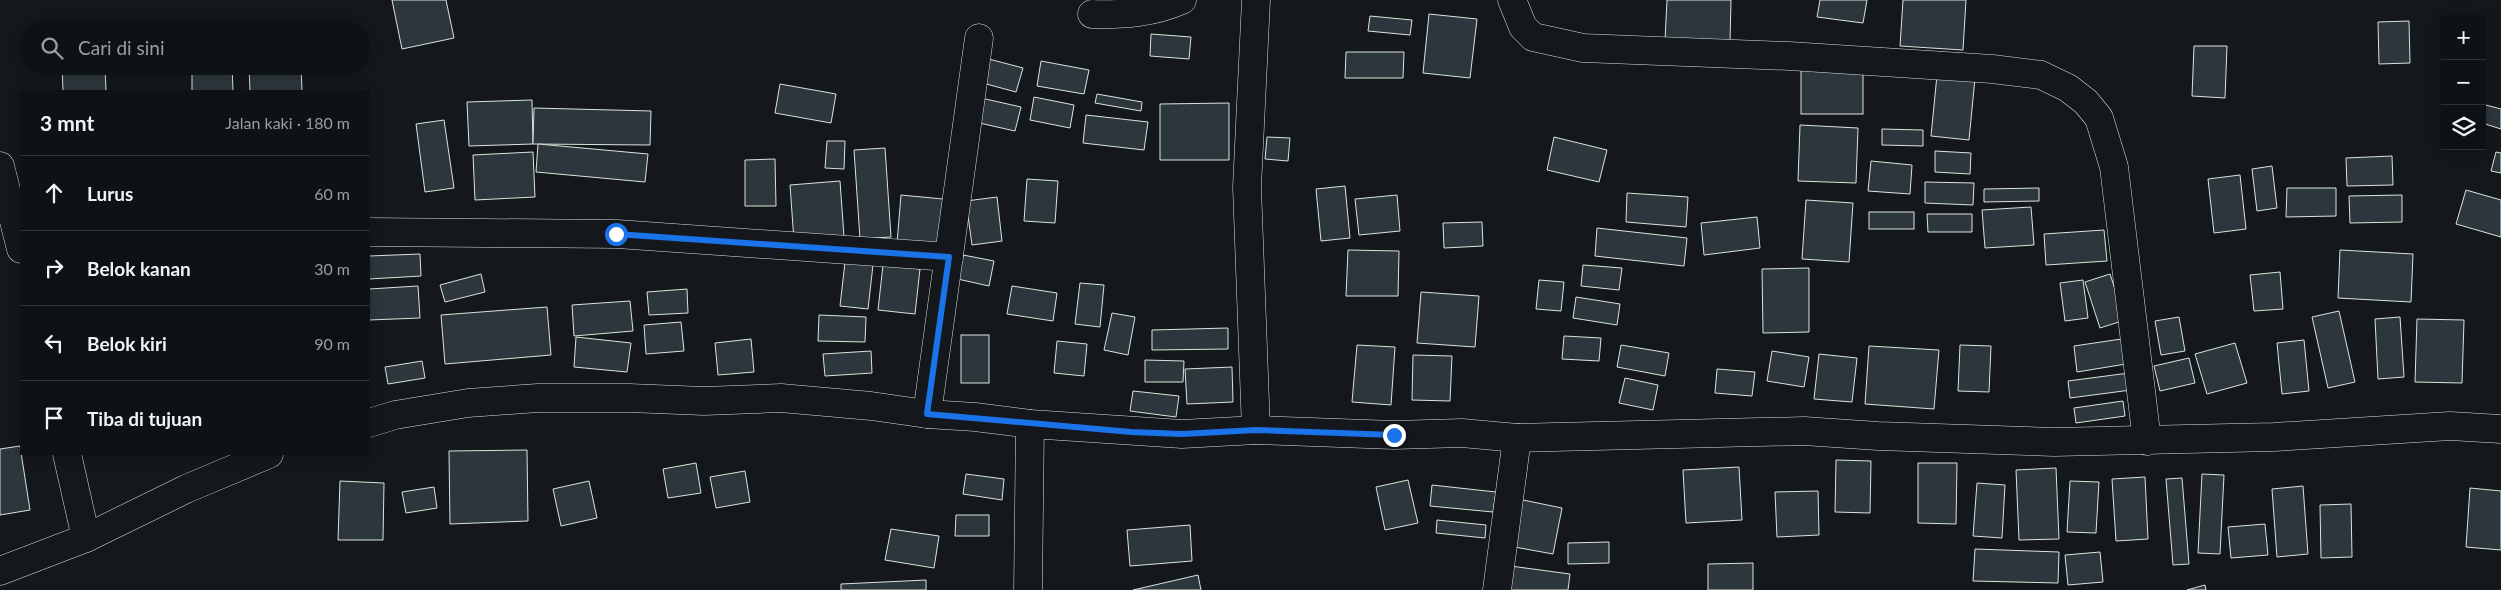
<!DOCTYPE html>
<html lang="id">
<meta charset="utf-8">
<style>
body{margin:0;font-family:Lato,sans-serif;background:#181b1e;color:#f1f3f6}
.controls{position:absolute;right:15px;top:15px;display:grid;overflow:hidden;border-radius:0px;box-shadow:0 2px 12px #0003}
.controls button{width:45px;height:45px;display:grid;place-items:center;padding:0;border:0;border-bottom:1px solid #2f3234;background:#0f1215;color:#f1f3f6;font:25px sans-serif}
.stop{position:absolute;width:15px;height:15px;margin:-11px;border:4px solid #1a73e8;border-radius:50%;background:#fff}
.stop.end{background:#1a73e8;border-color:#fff;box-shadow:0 1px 5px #0008}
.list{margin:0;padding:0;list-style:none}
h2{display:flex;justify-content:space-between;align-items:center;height:65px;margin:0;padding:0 20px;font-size:21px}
h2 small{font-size:16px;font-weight:400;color:#9b9ea0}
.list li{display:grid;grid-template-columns:32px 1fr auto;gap:15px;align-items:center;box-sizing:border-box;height:75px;padding:0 20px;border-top:1px solid #2f3234}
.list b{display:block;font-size:19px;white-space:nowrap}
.list em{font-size:16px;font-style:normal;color:#9b9ea0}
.icon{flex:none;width:28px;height:28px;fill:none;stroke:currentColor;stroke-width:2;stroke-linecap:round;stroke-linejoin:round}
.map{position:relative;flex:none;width:2501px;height:590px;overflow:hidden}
.search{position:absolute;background:#0f1215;box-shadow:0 2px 12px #0003;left:20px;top:20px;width:350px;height:55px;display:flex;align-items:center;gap:12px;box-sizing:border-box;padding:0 18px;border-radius:28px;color:#9b9ea0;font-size:19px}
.panel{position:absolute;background:#0f1215;box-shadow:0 2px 12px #0003;left:20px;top:90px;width:350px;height:365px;border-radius:0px}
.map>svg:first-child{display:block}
.building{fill:#2c363c;stroke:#d8e6dc}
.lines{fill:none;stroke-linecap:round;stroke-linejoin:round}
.minor-casing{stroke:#d8e6dc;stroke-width:29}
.minor{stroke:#14181c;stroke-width:28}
.route{stroke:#1a73e8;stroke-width:6}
</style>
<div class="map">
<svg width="2501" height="590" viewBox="0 0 2501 590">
<rect width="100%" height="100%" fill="#14181c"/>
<!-- building -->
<g class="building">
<polygon points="392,0 446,0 454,38 402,49"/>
<polygon points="1667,0 1731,0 1730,42 1665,40"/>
<polygon points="1820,0 1867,0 1863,23 1817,17"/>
<polygon points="1903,0 1966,0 1963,50 1900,46"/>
<polygon points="1429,14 1477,19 1470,78 1423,73"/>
<polygon points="1370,16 1412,20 1410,35 1368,31"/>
<polygon points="2409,21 2410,63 2379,64 2378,22"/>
<polygon points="1151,34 1191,37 1189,59 1150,56"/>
<polygon points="2194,46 2227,46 2225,98 2192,96"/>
<polygon points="1346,52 1404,52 1403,78 1345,78"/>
<polygon points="985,58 1023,68 1016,92 979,82"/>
<polygon points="1041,61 1089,70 1084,94 1037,86"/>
<polygon points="62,66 105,66 106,91 63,91"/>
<polygon points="192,66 232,66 233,91 192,91"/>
<polygon points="249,66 301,66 302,91 250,91"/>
<rect x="1801" y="70" width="62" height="44"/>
<polygon points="1937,75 1975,78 1969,140 1931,136"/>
<polygon points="780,84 836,94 831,123 775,113"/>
<polygon points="1097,94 1142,102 1141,111 1095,103"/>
<polygon points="1034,97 1074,105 1070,128 1030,120"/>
<polygon points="981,98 1021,107 1015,131 975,122"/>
<polygon points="532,100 533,144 469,146 467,102"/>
<polygon points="1229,103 1229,160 1160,160 1160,104"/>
<polygon points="2482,104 2501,109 2501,129 2482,123"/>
<polygon points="534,108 651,111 650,145 533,144"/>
<polygon points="1086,115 1148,122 1144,150 1083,143"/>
<polygon points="444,120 454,188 425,192 416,124"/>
<polygon points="1800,125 1858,128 1856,183 1798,181"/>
<polygon points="1882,129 1923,130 1923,146 1882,145"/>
<polygon points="1267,137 1290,138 1288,161 1265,159"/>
<polygon points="1554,137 1607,150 1599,182 1547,170"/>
<polygon points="827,141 845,141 844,169 825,168"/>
<polygon points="538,144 648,154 645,182 536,172"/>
<polygon points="885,148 891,237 860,239 854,150"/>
<polygon points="1935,151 1971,153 1970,174 1935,172"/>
<polygon points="533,152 535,197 475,200 473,155"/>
<polygon points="2496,152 2501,153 2501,173 2491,171"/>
<polygon points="2392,156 2393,185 2347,186 2346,158"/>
<polygon points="775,159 776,206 745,206 745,160"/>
<polygon points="1871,161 1912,165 1910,194 1868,191"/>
<polygon points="2272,166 2277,208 2257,211 2252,169"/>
<polygon points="2240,175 2246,229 2214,233 2208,179"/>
<polygon points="1027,179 1058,181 1055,223 1024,221"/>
<polygon points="840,181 844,237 794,241 790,185"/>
<polygon points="1925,182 1974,183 1973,205 1925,203"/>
<polygon points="1345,186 1350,238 1321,241 1316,189"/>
<polygon points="2039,188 2039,201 1984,202 1984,189"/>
<polygon points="2287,188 2336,188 2336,216 2286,217"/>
<polygon points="2466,190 2501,200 2501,237 2456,224"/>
<polygon points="1627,193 1688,197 1686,227 1626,222"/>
<polygon points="901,195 943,199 939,246 897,243"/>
<polygon points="1397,195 1400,231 1359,235 1355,199"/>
<polygon points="2402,195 2402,222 2350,223 2349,196"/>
<polygon points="997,197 1002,241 972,245 966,201"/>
<polygon points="1806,200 1853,203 1849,262 1802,259"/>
<polygon points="2031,207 2034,245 1985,248 1982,210"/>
<rect x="1869" y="212" width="45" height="17"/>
<polygon points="1927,214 1972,214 1972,232 1928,232"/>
<polygon points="1757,217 1760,248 1704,255 1701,223"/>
<polygon points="1482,222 1483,246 1444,248 1443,223"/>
<polygon points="1597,228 1687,238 1684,266 1595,256"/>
<polygon points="2104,230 2107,261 2046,265 2044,234"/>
<polygon points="1348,250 1399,251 1398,296 1346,296"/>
<polygon points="2340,250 2413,254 2411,302 2338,298"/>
<polygon points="420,254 421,276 369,279 369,256"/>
<polygon points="958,254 994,261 989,286 953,278"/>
<polygon points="845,262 873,265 868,309 840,306"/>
<polygon points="883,265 920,269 915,314 878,310"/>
<polygon points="1583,265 1622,268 1619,290 1581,286"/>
<polygon points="1809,268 1809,332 1763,333 1762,269"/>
<polygon points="2280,272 2283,309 2254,311 2250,275"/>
<polygon points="481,274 485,292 445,302 440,285"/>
<polygon points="2110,274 2125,320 2100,328 2085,282"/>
<polygon points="1539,280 1564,282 1561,311 1536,309"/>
<polygon points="2083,280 2088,318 2065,321 2060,283"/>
<polygon points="1080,283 1104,285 1100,327 1075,324"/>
<polygon points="418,286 420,318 369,320 369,289"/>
<polygon points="1012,286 1057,293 1053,321 1007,314"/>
<polygon points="687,289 688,313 649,315 647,292"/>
<polygon points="1421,292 1479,296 1475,347 1417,343"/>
<polygon points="1576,297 1620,304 1617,325 1573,318"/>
<polygon points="630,301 633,331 574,336 572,305"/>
<polygon points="547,307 551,355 445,364 441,315"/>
<polygon points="2339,311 2355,382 2328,388 2312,317"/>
<polygon points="1112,313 1135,317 1128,355 1104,350"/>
<polygon points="819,315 866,317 865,342 818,341"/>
<polygon points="2179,317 2185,351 2161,355 2155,321"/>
<polygon points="2400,317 2404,377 2378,379 2375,319"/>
<polygon points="2417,319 2464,320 2462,383 2415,382"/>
<polygon points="681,322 684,351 646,354 644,325"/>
<polygon points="1228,328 1228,349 1152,350 1152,330"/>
<rect x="961" y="335" width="28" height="48"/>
<polygon points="1564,336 1601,338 1599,361 1562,359"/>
<polygon points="576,337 631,343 627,372 574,367"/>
<polygon points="2128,338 2132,363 2077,372 2074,346"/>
<polygon points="751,339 754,372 718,375 715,343"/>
<polygon points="2304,340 2309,391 2282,394 2277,343"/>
<polygon points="1057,341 1087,344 1084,376 1054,373"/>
<polygon points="2235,343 2247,383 2207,394 2195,354"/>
<polygon points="1357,345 1395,347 1391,405 1352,402"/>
<polygon points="1621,345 1669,353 1665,376 1617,367"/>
<polygon points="1960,345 1991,346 1989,392 1958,391"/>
<polygon points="1869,346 1939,350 1934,409 1865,404"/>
<polygon points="871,351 872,373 825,376 823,354"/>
<polygon points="1772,351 1809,357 1804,387 1767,381"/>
<polygon points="1819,354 1857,358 1852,402 1814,399"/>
<polygon points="1413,355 1452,356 1450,401 1412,400"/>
<polygon points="2189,358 2195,383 2160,391 2154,366"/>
<polygon points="1145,360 1184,361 1183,382 1145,382"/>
<polygon points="422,361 425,378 388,384 385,367"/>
<polygon points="1232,367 1233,402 1187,404 1185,369"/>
<polygon points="1717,369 1755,372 1752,396 1715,393"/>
<polygon points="2129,373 2131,390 2070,398 2068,381"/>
<polygon points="1625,378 1658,385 1653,410 1619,403"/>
<polygon points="1133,391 1179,396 1176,417 1130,411"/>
<polygon points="2123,401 2125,416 2076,423 2074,408"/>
<polygon points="20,446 30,510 0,515 0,449"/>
<polygon points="527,450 528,521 450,524 449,451"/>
<polygon points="1836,460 1871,461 1870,513 1835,512"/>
<polygon points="696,463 701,493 668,498 663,469"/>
<polygon points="1918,463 1957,463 1956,524 1918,523"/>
<polygon points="1739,467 1742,520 1686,523 1683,470"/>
<polygon points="2056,468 2059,539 2019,540 2016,470"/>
<polygon points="745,471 750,502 716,508 710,477"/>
<polygon points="966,474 1004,479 1002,500 963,494"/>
<polygon points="2202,474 2224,475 2220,554 2198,553"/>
<polygon points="2145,477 2148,539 2116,541 2112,479"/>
<polygon points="2182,478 2189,564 2173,565 2166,479"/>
<polygon points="1408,480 1418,523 1385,530 1376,487"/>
<polygon points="340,481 384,483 383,540 338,540"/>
<polygon points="589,481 597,518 561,526 553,489"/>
<polygon points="2070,481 2099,482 2096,533 2067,532"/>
<polygon points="1977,483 2005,485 2002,538 1973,536"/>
<polygon points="1432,485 1496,492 1493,512 1430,506"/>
<polygon points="2303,486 2308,554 2277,557 2272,489"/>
<polygon points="434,487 437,508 406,513 402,492"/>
<polygon points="2470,488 2501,491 2501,550 2466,547"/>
<polygon points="1818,491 1819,535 1777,537 1775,492"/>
<polygon points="1518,499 1562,508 1553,554 1509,546"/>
<polygon points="2351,504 2352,557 2321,558 2320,505"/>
<polygon points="956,515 989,515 989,536 955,536"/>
<polygon points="1437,520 1486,525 1485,538 1436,533"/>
<polygon points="2265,524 2268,555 2231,558 2228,527"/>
<polygon points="1190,525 1192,561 1130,566 1127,530"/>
<polygon points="891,529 939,536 934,568 885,560"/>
<polygon points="1609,542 1609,563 1568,564 1568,543"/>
<polygon points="1975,549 2059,552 2058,583 1973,581"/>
<polygon points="2100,552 2103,582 2068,585 2065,555"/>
<polygon points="1753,563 1753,590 1708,590 1708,564"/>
<polygon points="1503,565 1570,574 1568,590 1499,590"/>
<polygon points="1198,575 1201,590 1133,590"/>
<polygon points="926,580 926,590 841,590 841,584"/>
<polygon points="2205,585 2206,590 2187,590"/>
</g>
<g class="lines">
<defs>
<g id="minor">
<polyline points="1512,0 1523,27 1533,37 1583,48 1789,56 1992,69 2041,75 2068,88 2086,102 2099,118 2114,167 2147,441"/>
<path d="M1092,14C1124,15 1152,13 1182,0"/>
<polyline points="0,166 21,249"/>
<polyline points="369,232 617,234 949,257"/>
<polyline points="927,414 979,38"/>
<polyline points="369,423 395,415 468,403 538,398 629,398 704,401 781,398 871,406 927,414 975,417 1030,424 1182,434 1256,430 1394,435 1462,433 1517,438 1804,431 1878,436 2054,442 2274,437 2450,426 2501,429"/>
<polyline points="1256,430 1247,187 1256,0"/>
<polyline points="67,454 86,538"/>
<polyline points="0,571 86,538 186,489 269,454"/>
<polyline points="1028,590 1030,424"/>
<polyline points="1497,590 1517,438"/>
</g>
</defs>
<!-- minor casing -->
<use href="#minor" class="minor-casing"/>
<!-- minor -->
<use href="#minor" class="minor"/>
</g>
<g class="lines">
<!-- route -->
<polyline class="route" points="616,234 949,257 927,414 1131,432 1182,434 1256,430 1394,435"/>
</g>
</svg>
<div class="controls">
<button>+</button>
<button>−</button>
<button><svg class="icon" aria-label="layers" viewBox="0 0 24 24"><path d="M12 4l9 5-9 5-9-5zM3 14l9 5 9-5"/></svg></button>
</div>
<div class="stop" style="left:616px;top:234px"></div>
<div class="stop end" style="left:1394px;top:435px"></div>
<div class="search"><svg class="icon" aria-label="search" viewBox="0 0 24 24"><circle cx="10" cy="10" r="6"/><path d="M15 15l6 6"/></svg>Cari di sini</div>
<section class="panel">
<h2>3 mnt<small>Jalan kaki · 180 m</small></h2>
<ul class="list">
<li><svg class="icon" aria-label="ahead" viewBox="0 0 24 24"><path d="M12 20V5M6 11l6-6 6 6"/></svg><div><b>Lurus</b></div><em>60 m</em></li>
<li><svg class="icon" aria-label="right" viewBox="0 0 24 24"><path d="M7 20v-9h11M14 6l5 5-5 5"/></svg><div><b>Belok kanan</b></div><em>30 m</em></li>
<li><svg class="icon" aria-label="left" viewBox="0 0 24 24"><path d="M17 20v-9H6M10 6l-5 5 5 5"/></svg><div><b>Belok kiri</b></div><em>90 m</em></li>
<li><svg class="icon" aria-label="arrive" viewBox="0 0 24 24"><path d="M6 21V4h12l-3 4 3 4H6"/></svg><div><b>Tiba di tujuan</b></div></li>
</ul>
</section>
</div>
